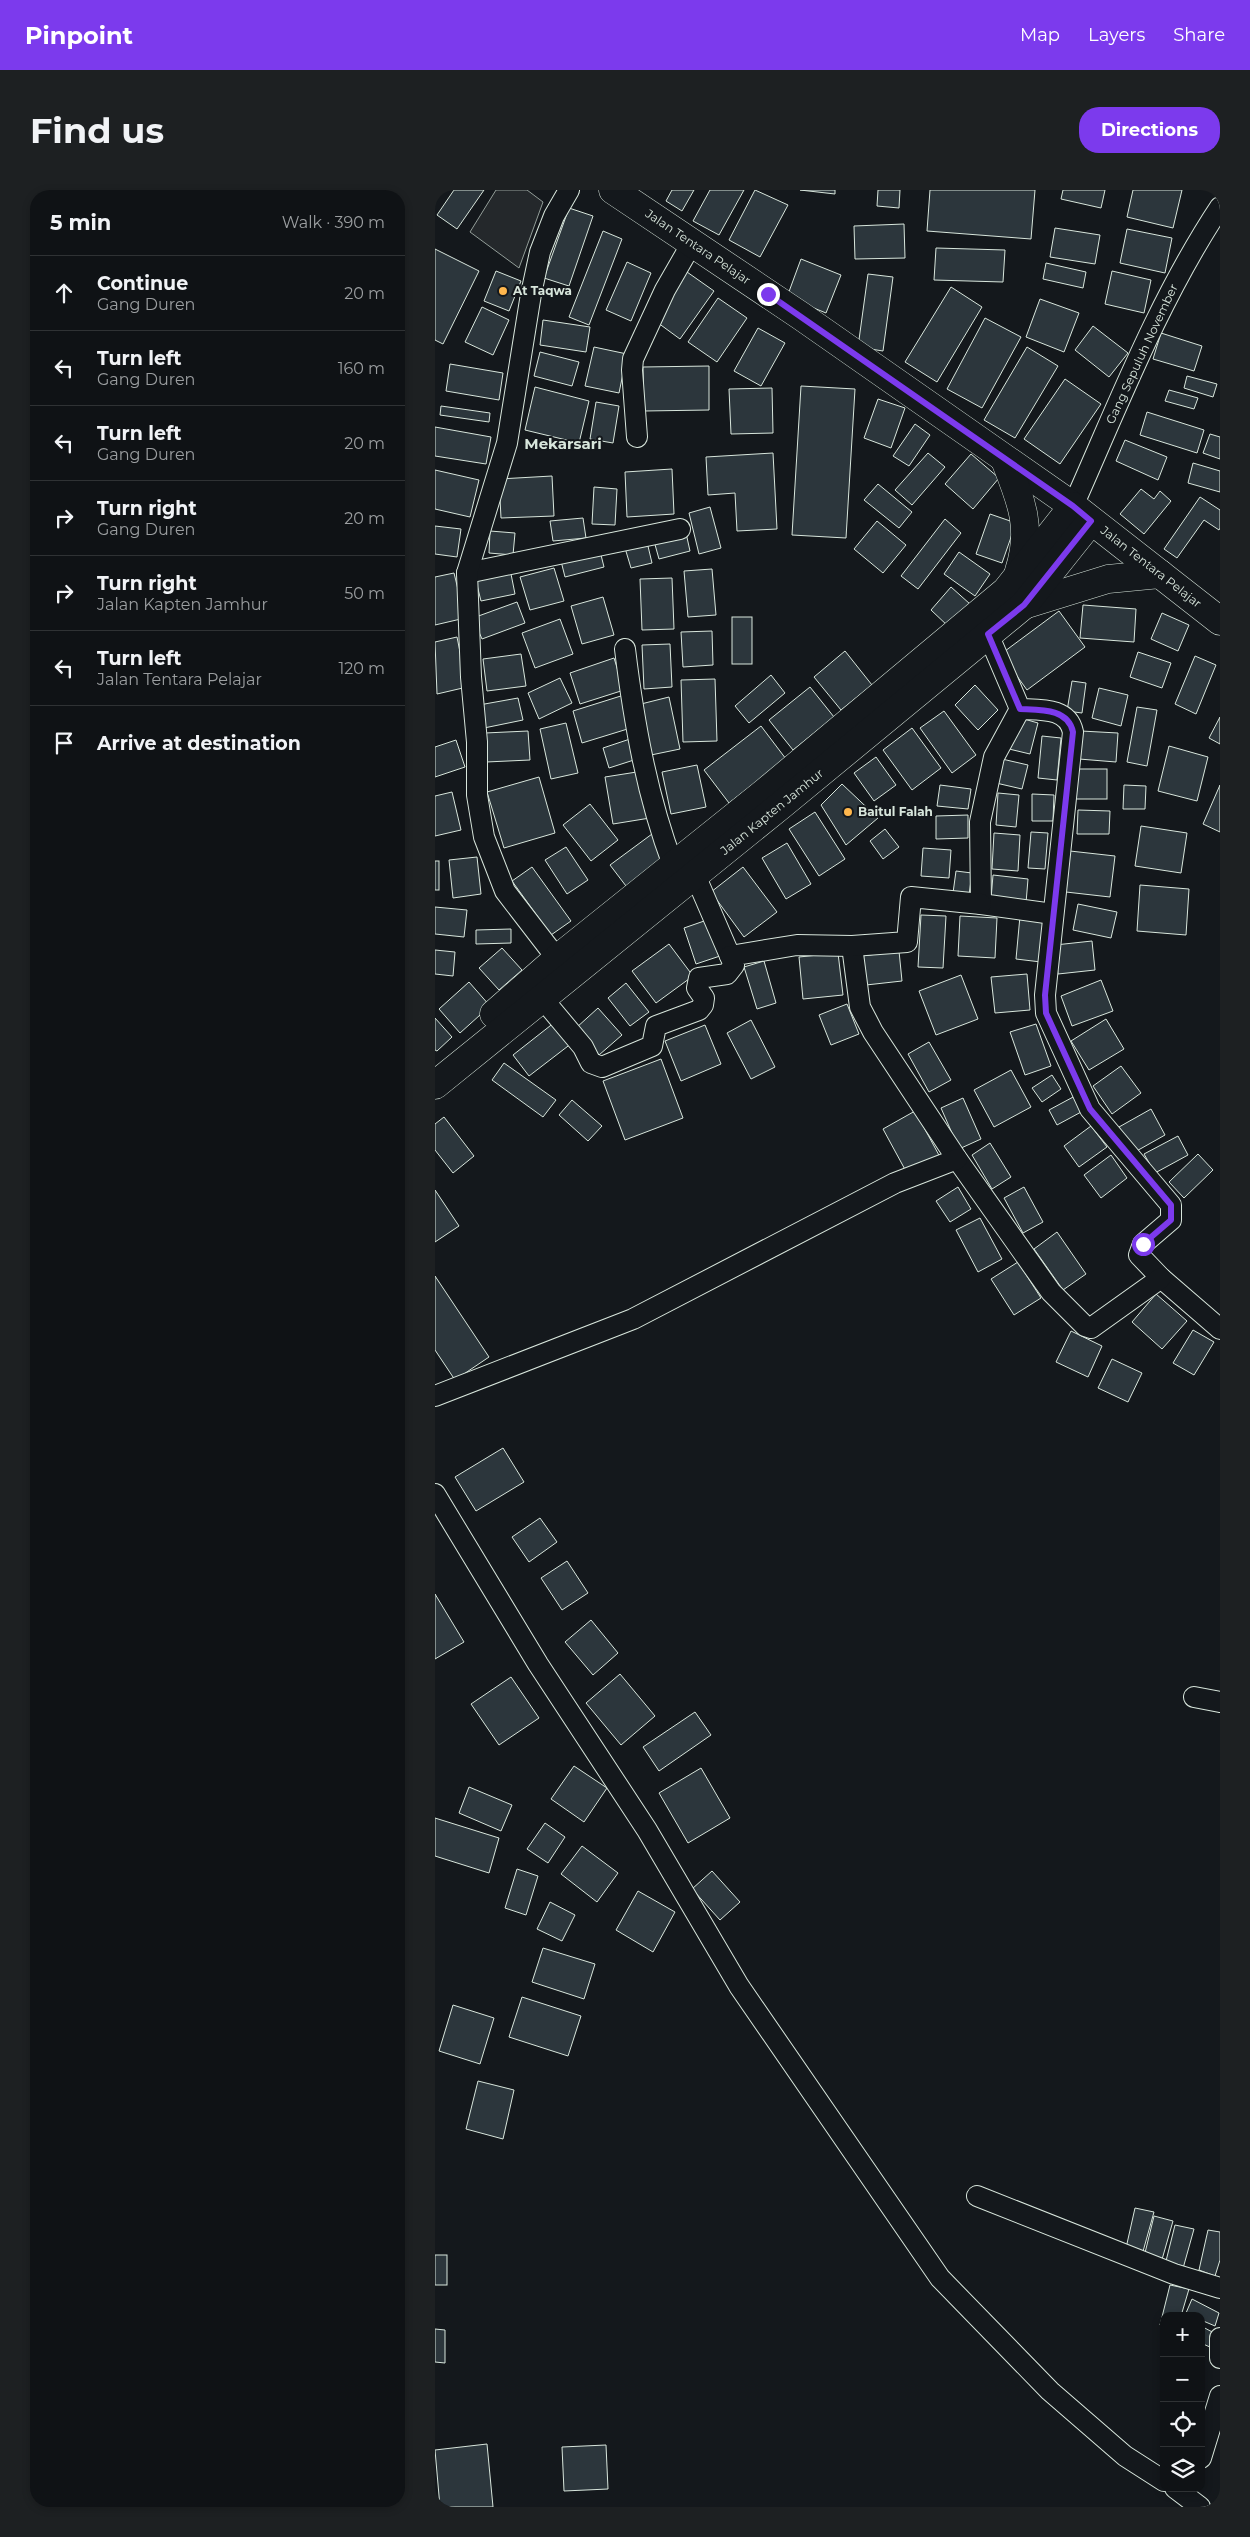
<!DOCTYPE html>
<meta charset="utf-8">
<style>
body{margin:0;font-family:Montserrat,sans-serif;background:#1d2022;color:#f1f3f6}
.controls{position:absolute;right:15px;bottom:15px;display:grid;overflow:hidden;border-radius:10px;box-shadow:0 2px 8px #0003}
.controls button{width:45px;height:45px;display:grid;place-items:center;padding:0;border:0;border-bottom:1px solid #2f3234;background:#0f1215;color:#f1f3f6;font:25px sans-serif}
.stop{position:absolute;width:15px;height:15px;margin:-11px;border:4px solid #7c3aed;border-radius:50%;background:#fff}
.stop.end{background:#7c3aed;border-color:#fff;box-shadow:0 1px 5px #0008}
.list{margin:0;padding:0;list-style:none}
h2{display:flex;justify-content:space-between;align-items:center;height:65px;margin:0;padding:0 20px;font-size:21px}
h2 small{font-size:16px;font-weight:400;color:#9b9ea0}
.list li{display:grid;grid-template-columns:32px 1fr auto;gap:15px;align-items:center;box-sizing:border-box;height:75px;padding:0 20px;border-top:1px solid #2f3234}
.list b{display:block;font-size:19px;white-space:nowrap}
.list p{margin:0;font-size:16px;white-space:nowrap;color:#9b9ea0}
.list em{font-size:16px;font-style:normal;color:#9b9ea0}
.icon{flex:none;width:28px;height:28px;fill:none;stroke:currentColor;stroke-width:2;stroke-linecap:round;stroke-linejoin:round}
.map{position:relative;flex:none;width:785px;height:2317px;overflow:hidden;border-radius:20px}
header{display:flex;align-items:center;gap:30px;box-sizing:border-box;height:70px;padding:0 25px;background:#7c3aed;color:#fff}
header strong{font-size:24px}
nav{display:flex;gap:28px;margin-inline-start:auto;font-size:18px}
.intro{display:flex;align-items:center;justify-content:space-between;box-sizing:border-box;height:120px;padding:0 30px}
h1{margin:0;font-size:35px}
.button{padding:12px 22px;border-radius:20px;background:#7c3aed;color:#fff;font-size:18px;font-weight:700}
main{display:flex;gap:30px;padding:0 30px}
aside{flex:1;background:#0f1215;border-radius:20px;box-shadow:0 2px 8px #0003}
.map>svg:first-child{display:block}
.parking{fill:#24282b;stroke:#939e99}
.building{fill:#2c363c;stroke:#d8e6dc}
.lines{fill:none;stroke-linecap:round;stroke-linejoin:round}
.street-casing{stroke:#d8e6dc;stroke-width:22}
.secondary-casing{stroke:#d8e6dc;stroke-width:29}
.street{stroke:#14181c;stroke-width:20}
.secondary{stroke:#14181c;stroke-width:28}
.route{stroke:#7c3aed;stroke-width:6}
.poi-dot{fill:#ffb74d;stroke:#14181c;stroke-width:2}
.labels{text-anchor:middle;stroke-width:4;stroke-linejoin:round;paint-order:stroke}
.street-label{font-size:12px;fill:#d8e6dc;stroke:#14181c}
.poi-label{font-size:12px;font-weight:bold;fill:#d8e6dc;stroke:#14181c;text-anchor:start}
.quarter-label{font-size:15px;font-weight:bold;fill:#d8e6dc;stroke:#14181c}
</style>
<header>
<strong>Pinpoint</strong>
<nav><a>Map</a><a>Layers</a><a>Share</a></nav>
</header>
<div class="intro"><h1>Find us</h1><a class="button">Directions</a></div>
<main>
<aside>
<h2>5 min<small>Walk · 390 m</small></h2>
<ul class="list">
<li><svg class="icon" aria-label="ahead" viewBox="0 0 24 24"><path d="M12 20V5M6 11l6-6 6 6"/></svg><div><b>Continue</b><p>Gang Duren</p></div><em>20 m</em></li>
<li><svg class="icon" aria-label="left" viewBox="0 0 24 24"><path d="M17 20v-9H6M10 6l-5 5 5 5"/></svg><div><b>Turn left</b><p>Gang Duren</p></div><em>160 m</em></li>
<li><svg class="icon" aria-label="left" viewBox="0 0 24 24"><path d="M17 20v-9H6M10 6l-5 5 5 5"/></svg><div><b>Turn left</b><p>Gang Duren</p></div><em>20 m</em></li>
<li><svg class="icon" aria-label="right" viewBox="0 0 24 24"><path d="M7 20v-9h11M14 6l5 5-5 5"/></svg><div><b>Turn right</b><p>Gang Duren</p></div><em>20 m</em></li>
<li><svg class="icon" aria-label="right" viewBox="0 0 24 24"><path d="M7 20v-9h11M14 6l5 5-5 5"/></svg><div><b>Turn right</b><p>Jalan Kapten Jamhur</p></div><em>50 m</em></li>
<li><svg class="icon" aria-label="left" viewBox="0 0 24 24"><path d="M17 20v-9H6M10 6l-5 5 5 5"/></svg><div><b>Turn left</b><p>Jalan Tentara Pelajar</p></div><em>120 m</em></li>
<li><svg class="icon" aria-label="arrive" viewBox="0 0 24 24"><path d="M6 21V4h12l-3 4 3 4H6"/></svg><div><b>Arrive at destination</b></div></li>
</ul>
</aside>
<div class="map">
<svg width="785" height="2317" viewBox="0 0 785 2317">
<rect width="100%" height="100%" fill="#14181c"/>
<!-- parking -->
<polygon class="parking" points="61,0 92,0 108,12 84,78 35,42"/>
<!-- building -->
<g class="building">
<polygon points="19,0 49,0 22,39 2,25"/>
<polygon points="237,0 259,0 247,21 231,11"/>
<polygon points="275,0 309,0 284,45 258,31"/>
<polygon points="320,0 353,15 325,67 294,50"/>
<polygon points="365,0 400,0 400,4"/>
<polygon points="443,0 465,0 464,18 442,16"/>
<polygon points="495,0 600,0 596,49 492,41"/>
<polygon points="628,0 670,0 666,18 626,9"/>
<polygon points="698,0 747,0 738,38 692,27"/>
<polygon points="134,18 158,26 134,96 109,88"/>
<polygon points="469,34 470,68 420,69 419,36"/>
<polygon points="620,38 665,45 660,74 615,67"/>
<polygon points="692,39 737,48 730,83 685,73"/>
<polygon points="168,41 187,49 154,135 134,127"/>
<polygon points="501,58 570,60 568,92 499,90"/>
<polygon points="0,59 44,81 8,154 0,150"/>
<polygon points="366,69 406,85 391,123 352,107"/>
<polygon points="192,72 216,83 196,131 171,120"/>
<polygon points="611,73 651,82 648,98 608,89"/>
<polygon points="61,81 86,91 74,121 49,111"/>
<polygon points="677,81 716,90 709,123 670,114"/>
<polygon points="252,82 279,101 245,149 219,130"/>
<polygon points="433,84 458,87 448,161 423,157"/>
<polygon points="516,97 547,117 502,192 470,172"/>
<polygon points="283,108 312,128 282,172 253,152"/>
<polygon points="605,109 644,123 629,162 591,147"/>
<polygon points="47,117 74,130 58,165 30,152"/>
<polygon points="550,128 586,147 547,218 512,199"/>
<polygon points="108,130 155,137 151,162 105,155"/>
<polygon points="658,136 693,163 674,187 640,160"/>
<polygon points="323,138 350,153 326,196 299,181"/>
<polygon points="726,143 767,156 759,181 718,169"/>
<polygon points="159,157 192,164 184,203 150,196"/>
<polygon points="592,157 623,176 580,248 549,230"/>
<polygon points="105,162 144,172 137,196 99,186"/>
<polygon points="15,174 68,183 64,210 11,201"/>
<polygon points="274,176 274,220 209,221 208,177"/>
<polygon points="752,186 782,194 778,207 749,198"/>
<polygon points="630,189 666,214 625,274 589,249"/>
<polygon points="366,196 420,199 411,348 357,345"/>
<polygon points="100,197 154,211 144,253 90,240"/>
<polygon points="337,198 338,243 296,244 294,199"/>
<polygon points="734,200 763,208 759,219 730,211"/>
<polygon points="443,209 470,218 456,258 429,248"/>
<polygon points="161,212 184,216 178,253 155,249"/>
<polygon points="6,216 55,223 54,232 5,225"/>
<polygon points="712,222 769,240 762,263 705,245"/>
<polygon points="480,234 495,245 474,276 458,266"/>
<polygon points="0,237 56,247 51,274 0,266"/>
<polygon points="775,244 785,247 785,269 768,263"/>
<polygon points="690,250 732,267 723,290 681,271"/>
<polygon points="338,263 342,339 302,341 300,303 273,305 271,267"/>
<polygon points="493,263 510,277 477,315 460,300"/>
<polygon points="536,264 564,288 538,319 510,294"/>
<polygon points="758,273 785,281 785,302 753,293"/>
<polygon points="237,279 239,324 192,327 190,282"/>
<polygon points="0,280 44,290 35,327 0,319"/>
<polygon points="117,286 119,326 66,328 64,289"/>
<polygon points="443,294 477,322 464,338 429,310"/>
<polygon points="159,297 182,299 180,335 157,334"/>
<polygon points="706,299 719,309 725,301 736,311 709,344 685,324"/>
<polygon points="765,307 785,320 785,338 784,340 769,330 742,368 729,359"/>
<polygon points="275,317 286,358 264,364 254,323"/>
<polygon points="555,324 581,333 567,373 541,364"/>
<polygon points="148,328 151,348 118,351 115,331"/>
<polygon points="510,329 526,343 483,399 466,386"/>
<polygon points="442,331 471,355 448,383 419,359"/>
<polygon points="0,336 26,339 22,367 0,364"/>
<polygon points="55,341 80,343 78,365 54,363"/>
<polygon points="251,343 255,361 224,369 219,351"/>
<polygon points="212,352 217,373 196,378 190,358"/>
<polygon points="165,361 169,377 130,387 126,371"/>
<polygon points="524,362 555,384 540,406 509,384"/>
<polygon points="119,378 129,411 95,420 85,387"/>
<polygon points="75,379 80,404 46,411 40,387"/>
<polygon points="277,379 281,425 253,427 249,381"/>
<polygon points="19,383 30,428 0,435 0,387"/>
<polygon points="237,388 239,439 207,440 205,389"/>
<polygon points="516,397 535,414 514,437 496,420"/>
<polygon points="168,407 179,445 147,454 136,416"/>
<polygon points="82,412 90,433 47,449 38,428"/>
<polygon points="648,415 701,419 699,452 645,448"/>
<polygon points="624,421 650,457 592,500 566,464"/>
<polygon points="727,423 754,435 743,461 716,449"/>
<rect x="297" y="427" width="20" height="47"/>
<polygon points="125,429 138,464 100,478 87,443"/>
<polygon points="277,441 278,475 248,477 246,442"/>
<polygon points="22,447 32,497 2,504 0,452"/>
<polygon points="235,454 237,497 209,499 207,455"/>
<polygon points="410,461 437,495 406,520 379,487"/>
<polygon points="703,462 736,473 727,498 695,487"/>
<polygon points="86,464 91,496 52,501 48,469"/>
<polygon points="760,466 781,475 761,524 740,514"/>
<polygon points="179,468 189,500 145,514 135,483"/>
<polygon points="336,485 350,503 314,533 300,516"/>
<polygon points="125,488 137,513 104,529 93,503"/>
<polygon points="280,489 282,551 248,552 246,490"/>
<polygon points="637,491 651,493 647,523 632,521"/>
<polygon points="540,495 563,520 543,540 520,515"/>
<polygon points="375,497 399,527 358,560 334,530"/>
<polygon points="664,498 693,505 686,536 657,528"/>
<polygon points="189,505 199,537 147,553 138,521"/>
<polygon points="234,507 245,559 216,565 206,514"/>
<polygon points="83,508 88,530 49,538 44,515"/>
<polygon points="702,517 722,520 712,576 692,572"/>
<polygon points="509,521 541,565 517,583 485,538"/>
<polygon points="582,527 603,533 595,564 574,559"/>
<polygon points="785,527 785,554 774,548"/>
<polygon points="131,533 143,583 116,589 105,539"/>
<polygon points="326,536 351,569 294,613 269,580"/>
<polygon points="477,538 506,578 477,600 448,560"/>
<polygon points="93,541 95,570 51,572 50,543"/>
<polygon points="646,541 683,543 681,572 644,569"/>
<polygon points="607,546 626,548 622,590 603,588"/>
<polygon points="195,549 202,569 174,578 168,558"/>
<polygon points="21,550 30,577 0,587 0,557"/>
<polygon points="734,556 773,567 762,611 723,601"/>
<polygon points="441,567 461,595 439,611 419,583"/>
<polygon points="567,569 593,575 587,599 561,593"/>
<polygon points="262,575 271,617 236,624 227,582"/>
<rect x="640" y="579" width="32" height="30"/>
<polygon points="208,581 215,628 178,634 170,587"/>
<polygon points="104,587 120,643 69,658 52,602"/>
<polygon points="407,594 443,628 411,655 386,615"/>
<polygon points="505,595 536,599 533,619 502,616"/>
<polygon points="689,595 711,596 710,619 688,619"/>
<polygon points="785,595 785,642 768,634"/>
<polygon points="17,602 26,640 0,646 0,606"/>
<polygon points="563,603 584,605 581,637 561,635"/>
<polygon points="597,604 619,605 618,631 597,631"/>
<polygon points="155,614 183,650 156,671 128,635"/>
<polygon points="643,620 675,621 674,644 642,644"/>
<polygon points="380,622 410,669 384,686 354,639"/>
<polygon points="533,625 533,648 501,649 501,626"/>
<polygon points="706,636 752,643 746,683 700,676"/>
<polygon points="450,639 464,657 448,669 435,651"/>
<polygon points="596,642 613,643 610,679 593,678"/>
<polygon points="559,643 585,645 583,681 557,679"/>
<polygon points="217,644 233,666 191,696 175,675"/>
<polygon points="352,653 376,694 351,709 327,668"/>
<polygon points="131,657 153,690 132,704 110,670"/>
<polygon points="488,658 516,660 514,688 486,686"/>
<polygon points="635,661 680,666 675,707 631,702"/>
<polygon points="42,667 46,704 18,708 14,670"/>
<rect x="0" y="671" width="4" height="29"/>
<polygon points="97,677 136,731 116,745 77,691"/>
<polygon points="308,677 342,722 309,747 276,702"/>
<polygon points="521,681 537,683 534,705 518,703"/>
<polygon points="558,685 593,689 591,713 556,709"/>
<polygon points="705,695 754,699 751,745 702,741"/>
<polygon points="643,714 682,722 676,748 638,740"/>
<polygon points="0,717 32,720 29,747 0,744"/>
<polygon points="486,725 511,726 508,778 483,777"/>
<polygon points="525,726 562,728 560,768 523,766"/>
<polygon points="585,726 610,729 606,772 581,769"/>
<polygon points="272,730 285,766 261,774 249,738"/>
<polygon points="76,739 76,753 41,754 41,740"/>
<polygon points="657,751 660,780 623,784 620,755"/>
<polygon points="234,754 258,786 221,813 197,781"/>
<polygon points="67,758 87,780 64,800 44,778"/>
<polygon points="0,760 20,762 18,786 0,784"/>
<polygon points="464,761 467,791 431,795 427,766"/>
<polygon points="403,763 408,805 368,809 364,767"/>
<polygon points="329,771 341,813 322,819 309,777"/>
<polygon points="592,784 595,820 560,823 556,787"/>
<polygon points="526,785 543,829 501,845 484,801"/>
<polygon points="666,790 678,821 637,836 626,806"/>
<polygon points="34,792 55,816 25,843 4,819"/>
<polygon points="191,793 214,822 195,836 173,808"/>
<polygon points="412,814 424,844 396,855 384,825"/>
<polygon points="163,818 187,845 164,865 141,838"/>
<polygon points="0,828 17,847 2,861 0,860"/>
<polygon points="671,829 689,859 654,880 636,851"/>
<polygon points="316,830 340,877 316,889 292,843"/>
<polygon points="120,832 137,853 94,886 78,865"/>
<polygon points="601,834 616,876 590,885 575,842"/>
<polygon points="270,835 286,874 246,891 230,851"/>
<polygon points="494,852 516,890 494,902 473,864"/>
<polygon points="226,869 248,928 190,950 168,891"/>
<polygon points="69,873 121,910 108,927 57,890"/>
<polygon points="686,876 706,903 677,924 658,896"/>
<polygon points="576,880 596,917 559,937 539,900"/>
<polygon points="617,885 626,899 607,912 597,898"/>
<polygon points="640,906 648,921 622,935 614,920"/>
<polygon points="528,908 546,949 524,959 506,918"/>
<polygon points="137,910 167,936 153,951 124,925"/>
<polygon points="716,919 730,945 698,963 684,937"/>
<polygon points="480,921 505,967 473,985 448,939"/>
<polygon points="9,927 39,966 18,983 0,960 0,934"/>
<polygon points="656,936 672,957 644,977 629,956"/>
<polygon points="743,946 753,965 720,983 709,964"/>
<polygon points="555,953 576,987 557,999 537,965"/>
<polygon points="763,964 778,980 749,1008 734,992"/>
<polygon points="676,965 692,988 666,1008 649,985"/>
<polygon points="523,997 536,1019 515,1032 501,1011"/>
<polygon points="589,997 608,1032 588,1043 569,1008"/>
<polygon points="0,1000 24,1036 0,1052"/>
<polygon points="545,1028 567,1069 543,1082 521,1040"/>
<polygon points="622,1042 651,1084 628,1100 599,1059"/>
<polygon points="583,1072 606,1108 579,1125 556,1089"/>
<polygon points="0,1086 54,1167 20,1190 0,1160"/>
<polygon points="721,1104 752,1131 727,1159 697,1132"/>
<polygon points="758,1140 779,1152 759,1185 738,1173"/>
<polygon points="636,1141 667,1156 653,1187 621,1172"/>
<polygon points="677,1169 707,1183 693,1212 663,1198"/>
<polygon points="68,1258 89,1292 41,1321 20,1287"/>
<polygon points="105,1328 122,1352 94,1372 77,1347"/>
<polygon points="132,1371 153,1403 127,1420 106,1388"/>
<polygon points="0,1404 29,1452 0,1469"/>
<polygon points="156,1430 183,1463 158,1485 130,1452"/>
<polygon points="185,1484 220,1526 186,1555 151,1513"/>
<polygon points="76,1487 104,1528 64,1555 36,1514"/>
<polygon points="260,1522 276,1545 224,1581 208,1557"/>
<polygon points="139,1576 172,1598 149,1632 116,1609"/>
<polygon points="266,1578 295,1628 253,1653 224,1603"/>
<polygon points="34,1597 77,1615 66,1641 24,1623"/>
<polygon points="0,1628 64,1648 54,1683 0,1666"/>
<polygon points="110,1633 130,1647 113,1673 92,1659"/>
<polygon points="147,1656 183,1683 162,1712 126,1684"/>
<polygon points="82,1679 103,1686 91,1725 70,1718"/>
<polygon points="277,1681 305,1712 285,1730 257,1699"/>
<polygon points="203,1701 240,1722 218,1762 181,1740"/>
<polygon points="115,1712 140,1725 127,1751 102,1739"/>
<polygon points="108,1758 160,1774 149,1809 97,1792"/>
<polygon points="87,1807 146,1826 133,1866 74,1847"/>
<polygon points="18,1815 59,1828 45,1874 4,1861"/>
<polygon points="43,1891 79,1900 68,1949 31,1939"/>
<polygon points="700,2018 719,2022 707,2065 691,2058"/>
<polygon points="719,2026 738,2031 726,2073 709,2067"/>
<polygon points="740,2035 759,2039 747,2082 730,2075"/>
<polygon points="773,2040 785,2042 785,2070 780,2086 764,2080"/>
<rect x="0" y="2065" width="12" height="30"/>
<polygon points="735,2095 754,2099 746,2126 729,2126 729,2137 725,2135"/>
<polygon points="757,2109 784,2123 780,2136 766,2130 766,2126 751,2123"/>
<polygon points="766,2136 781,2144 777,2158 766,2153"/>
<polygon points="0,2139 10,2140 10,2173 0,2172"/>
<polygon points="52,2254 58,2317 5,2317 0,2260"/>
<polygon points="171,2255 173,2299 129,2301 127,2257"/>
</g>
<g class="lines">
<defs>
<g id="street">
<polyline points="202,247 197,180 198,169 230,100 257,53"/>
<path d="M638,316C683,215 724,109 785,17"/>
<polyline points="32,383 245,339"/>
<path d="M553,444L585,519C605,520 633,517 638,542L610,805L611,823L655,919L736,1015V1030L708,1054L704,1065L726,1088L785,1139"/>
<path d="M190,459C199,533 212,606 238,675"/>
<polyline points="585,519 559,567 545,632 546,714 618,724"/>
<polyline points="260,685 295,766"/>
<polyline points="417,756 425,817 438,842 522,969 616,1102 650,1136 656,1138 726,1088"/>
<polyline points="130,779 70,701 49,647 42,605 42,552 36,487 32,383 72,253 96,104 105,62 119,26 134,0"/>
<polyline points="107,808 148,857 156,873 167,877 217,856 221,836 264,820 268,815 269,808 262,798 264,788 292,784 299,775 295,766 362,755 417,756 472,752 476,707 546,714"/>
<polyline points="0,1206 198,1129 460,993 522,969"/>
<polyline points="0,1304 103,1474 212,1640 304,1796 505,2088 615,2201 690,2266 729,2291"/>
<polyline points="759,1507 785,1512"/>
<polyline points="542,2006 739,2084 785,2098"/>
<polyline points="785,2148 785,2168"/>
<polyline points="766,2268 785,2206"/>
<polyline points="740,2298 765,2317"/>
</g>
<g id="secondary">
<polyline points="178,0 366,126 638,316 785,431"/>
<path d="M570,270C586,310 598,338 584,381"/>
<polyline points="589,415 673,389 725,384"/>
<polyline points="59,824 122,769 329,603 571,401 638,316"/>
<polyline points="0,895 345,616 589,415 656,331"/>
</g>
</defs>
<!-- street casing -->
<use href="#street" class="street-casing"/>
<!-- secondary casing -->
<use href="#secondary" class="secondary-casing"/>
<!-- street -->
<use href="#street" class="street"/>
<!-- secondary -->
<use href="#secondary" class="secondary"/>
</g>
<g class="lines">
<!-- route -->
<path class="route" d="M333,104L638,316L656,331L589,415L553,444L585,519C605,520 633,518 638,542L610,805L611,823L655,919L736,1015V1030L708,1054"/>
</g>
<!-- markers -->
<g class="poi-dot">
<circle cx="68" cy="101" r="5"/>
<circle cx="413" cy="622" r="5"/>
</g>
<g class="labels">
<!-- street labels -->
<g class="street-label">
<text transform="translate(263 57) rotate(34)" y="4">Jalan Tentara Pelajar</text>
<text transform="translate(707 164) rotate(-65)" y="4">Gang Sepuluh November</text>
<text transform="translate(716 377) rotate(38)" y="4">Jalan Tentara Pelajar</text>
<text transform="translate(337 622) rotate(-39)" y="4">Jalan Kapten Jamhur</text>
</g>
<!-- poi labels -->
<g class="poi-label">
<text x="78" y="105">At Taqwa</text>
<text x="423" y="626">Baitul Falah</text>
</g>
<!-- quarter labels -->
<g class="quarter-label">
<text x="128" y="259">Mekarsari</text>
</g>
</g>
</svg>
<div class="controls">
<button>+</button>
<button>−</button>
<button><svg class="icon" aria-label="locate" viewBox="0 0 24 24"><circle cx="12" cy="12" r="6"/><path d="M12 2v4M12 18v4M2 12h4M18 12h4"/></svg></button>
<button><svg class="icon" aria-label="layers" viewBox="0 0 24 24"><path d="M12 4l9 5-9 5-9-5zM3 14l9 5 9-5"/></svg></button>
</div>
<div class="stop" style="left:708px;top:1054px"></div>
<div class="stop end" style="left:333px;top:104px"></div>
</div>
</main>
